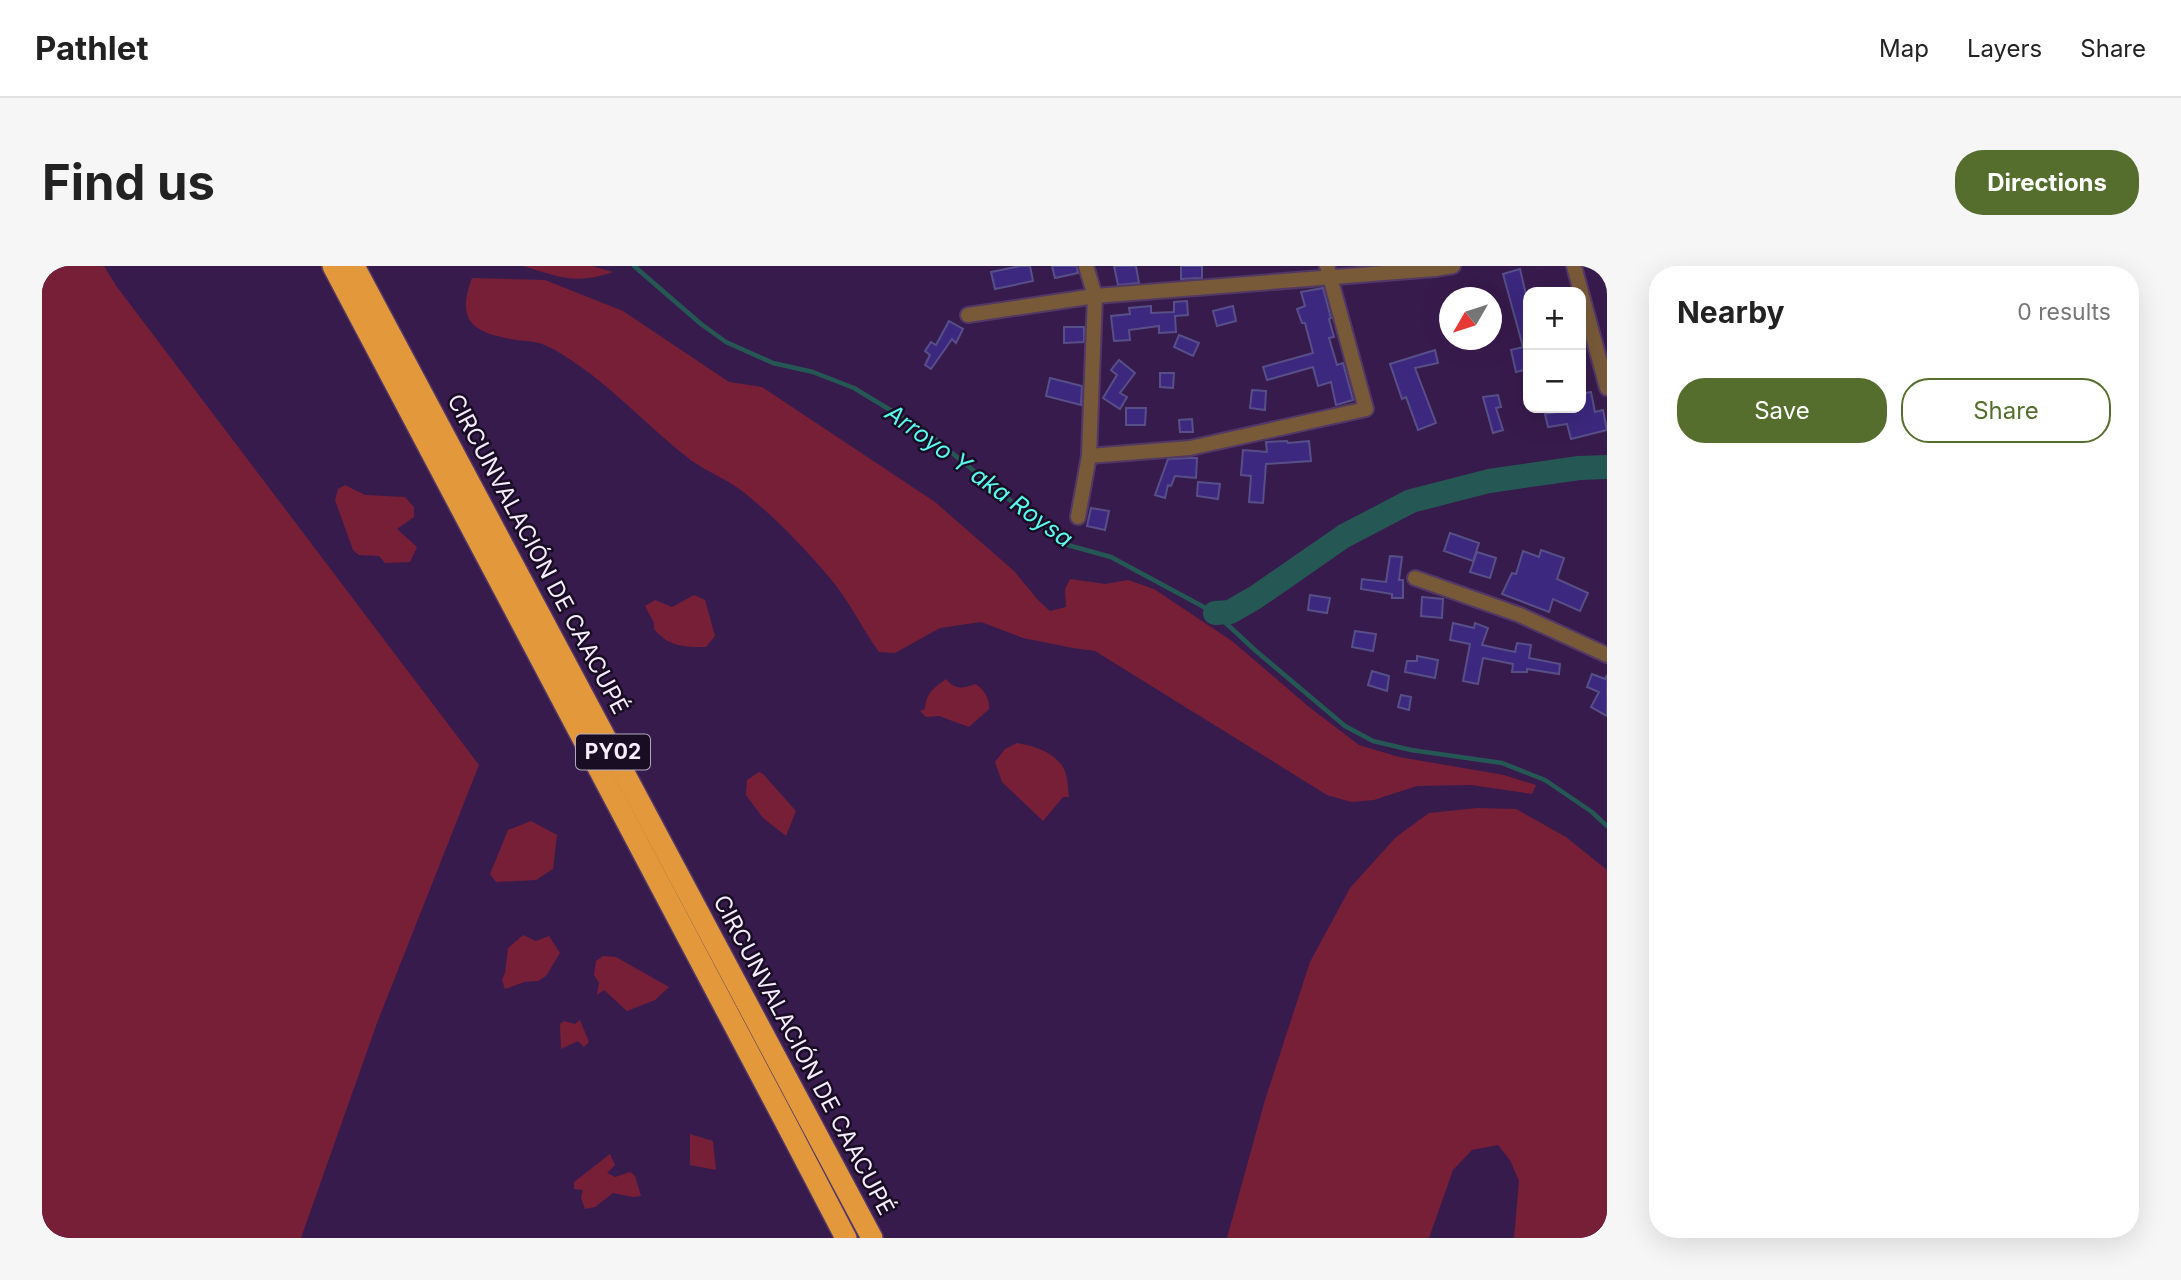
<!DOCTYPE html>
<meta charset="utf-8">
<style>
body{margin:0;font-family:Inter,sans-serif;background:#f6f6f6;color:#222}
.controls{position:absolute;right:21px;top:21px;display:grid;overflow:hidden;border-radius:14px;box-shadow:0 7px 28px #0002}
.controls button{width:63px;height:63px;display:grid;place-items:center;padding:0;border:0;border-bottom:2px solid #e0e0e0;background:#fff;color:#222;font:35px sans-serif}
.compass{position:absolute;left:1397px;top:21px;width:63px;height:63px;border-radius:50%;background:#fff;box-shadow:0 7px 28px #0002;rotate:231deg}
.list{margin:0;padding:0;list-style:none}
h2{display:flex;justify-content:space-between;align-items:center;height:91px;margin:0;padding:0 28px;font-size:30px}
h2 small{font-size:23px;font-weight:400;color:#767676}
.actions{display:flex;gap:14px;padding:21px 28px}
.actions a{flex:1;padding:16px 0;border:2px solid #566e2d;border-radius:28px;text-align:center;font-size:24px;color:#566e2d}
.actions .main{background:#566e2d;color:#fff}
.map{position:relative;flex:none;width:1565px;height:972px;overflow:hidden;border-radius:28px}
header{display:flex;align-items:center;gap:42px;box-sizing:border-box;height:98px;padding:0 35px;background:#fff;border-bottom:2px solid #e0e0e0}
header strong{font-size:33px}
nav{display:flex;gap:38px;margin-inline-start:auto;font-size:24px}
.intro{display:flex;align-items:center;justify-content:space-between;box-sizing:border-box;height:168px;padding:0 42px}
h1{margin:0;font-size:49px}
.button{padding:18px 32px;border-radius:28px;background:#566e2d;color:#fff;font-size:24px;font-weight:700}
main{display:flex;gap:42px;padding:0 42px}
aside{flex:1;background:#fff;border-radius:28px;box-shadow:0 7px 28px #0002}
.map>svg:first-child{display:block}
.green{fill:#761f37}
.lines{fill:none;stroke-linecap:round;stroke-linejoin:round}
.stream{stroke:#255854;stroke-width:4.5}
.river{stroke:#255854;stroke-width:24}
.building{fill:#3c287e;stroke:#574f88;stroke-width:2}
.minor-casing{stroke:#523866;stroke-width:18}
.highway-casing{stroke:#523866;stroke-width:24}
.minor{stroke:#785a39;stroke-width:14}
.highway{stroke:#e2983b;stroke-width:21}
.labels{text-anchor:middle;stroke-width:5;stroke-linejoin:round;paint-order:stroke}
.shield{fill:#190d23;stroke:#b3a9bd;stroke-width:2}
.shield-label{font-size:21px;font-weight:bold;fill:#f5ecff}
.street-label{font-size:23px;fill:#f5ecff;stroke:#190d23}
.water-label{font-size:24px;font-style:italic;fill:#5afbef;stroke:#190d23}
</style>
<header>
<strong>Pathlet</strong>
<nav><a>Map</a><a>Layers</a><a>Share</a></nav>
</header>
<div class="intro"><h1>Find us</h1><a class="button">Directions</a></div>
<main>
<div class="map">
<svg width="1565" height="972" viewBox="0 0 1565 972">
<rect width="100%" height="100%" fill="#381b4d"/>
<!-- green -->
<g class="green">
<polygon points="0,0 62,0 75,21 437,499 335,757 259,972 0,972"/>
<path d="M481,0H550L571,6C533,19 518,11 481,0Z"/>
<path d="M430,12L503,14L581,45L687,116L720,121L893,236L972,305L996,334L1008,345L1024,341L1023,323L1028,313L1063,318L1086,314L1112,323L1190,375L1267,441L1317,479L1357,491L1462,509L1494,519L1490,528L1429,519L1375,520L1332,534L1309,536L1285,529L1053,385L1031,382L981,372L939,356L898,362L853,387L837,386C819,361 807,334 787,311C760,279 729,247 696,222C682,212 664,205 650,195C609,164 575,125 532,96C523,90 511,82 500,78C492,75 482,75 474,74C433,67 413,57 430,12Z"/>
<polygon points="303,219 323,229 363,231 372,241 372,251 355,263 375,281 368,296 343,297 337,290 317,289 311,284 293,234 296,223"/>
<path d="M652,329L663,334L673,370L664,381C642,381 627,381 612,363V357L603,340L613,334L630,341Z"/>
<path d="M904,413C913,424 921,423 933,418C942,423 948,433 947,443L927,461L897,450L884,451L878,445L883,443C884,427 892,422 904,413Z"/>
<path d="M975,477C992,480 1013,486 1022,503C1026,511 1026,523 1027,531H1021L1001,555L960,516L953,496L963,483Z"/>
<polygon points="717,506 721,508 754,545 744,570 721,552 704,529 705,514"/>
<polygon points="1435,542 1474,543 1524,571 1565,604 1565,972 1472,972 1477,915 1468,894 1456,879 1430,884 1411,904 1387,972 1185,972 1223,834 1268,696 1308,622 1354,571 1387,547"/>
<polygon points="489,555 515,569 511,603 494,614 454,616 448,608 466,564"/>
<polygon points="481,669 494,675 507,670 518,687 504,710 496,715 482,716 463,723 460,714 463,707 466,682"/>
<polygon points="561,690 574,691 627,721 613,734 585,745 562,724 555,729 557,717 552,709 554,695"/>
<polygon points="538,754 547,776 542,781 536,775 519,783 518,758 522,755 533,758"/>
<polygon points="648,868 671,875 674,904 648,899"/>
<polygon points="568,888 573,899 565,907 573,911 588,906 593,910 599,930 591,931 571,927 553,941 543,943 539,932 541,924 532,923 532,916"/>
</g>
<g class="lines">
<!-- stream -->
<polyline class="stream" points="592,0 659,58 684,76 731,97 771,106 812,122 883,165 1022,278 1069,291 1173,347 1214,385 1303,460 1331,475 1369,484 1460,497 1503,514 1550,546 1565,560"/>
<!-- river -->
<polyline class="river" points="1173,347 1188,346 1214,331 1302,270 1369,235 1447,215 1537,202 1565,201"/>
</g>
<!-- building -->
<g class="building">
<polygon points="978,0 988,0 991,15 953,23 949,6"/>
<polygon points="1010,0 1035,0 1036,7 1013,12"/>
<polygon points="1072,0 1094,0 1097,17 1076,19"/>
<polygon points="1139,0 1160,0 1160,12 1139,13"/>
<polygon points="1478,3 1486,37 1486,103 1474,106 1469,84 1481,81 1461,8"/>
<polygon points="1281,22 1289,52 1287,53 1292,71 1287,72 1295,99 1301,97 1311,134 1294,139 1289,116 1276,120 1271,101 1225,114 1221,101 1271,87 1263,57 1260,57 1255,43 1263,40 1259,26"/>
<polygon points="1145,35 1146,49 1133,50 1134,66 1117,67 1117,60 1087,64 1088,74 1072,75 1069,50 1088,48 1087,42 1109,40 1109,47 1132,46 1132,36"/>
<polygon points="1191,40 1194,55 1175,60 1171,45"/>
<polygon points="907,55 921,63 914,77 910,73 889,103 883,99 888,89 883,85 889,76 894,79"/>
<polygon points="1022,61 1042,61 1042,76 1022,77"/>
<polygon points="1137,69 1157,77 1151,90 1132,81"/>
<polygon points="1393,84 1396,97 1373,102 1394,157 1376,164 1364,131 1360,133 1348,98"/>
<polygon points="1077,94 1093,107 1078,127 1085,131 1078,143 1061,132 1075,109 1069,104"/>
<polygon points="1118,107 1132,107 1131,122 1118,121"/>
<polygon points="1008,112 1040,120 1039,139 1004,130"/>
<polygon points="1210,124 1224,125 1223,144 1208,142"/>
<polygon points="1549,126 1553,146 1561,144 1565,164 1529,173 1525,158 1506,161 1503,148 1522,145 1522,142 1539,142 1539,128"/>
<polygon points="1456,129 1459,141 1454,142 1461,164 1451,167 1441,131"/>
<polygon points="1084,142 1104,142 1103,159 1084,159"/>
<polygon points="1150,153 1151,166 1138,166 1137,154"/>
<polygon points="1245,175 1246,177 1267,175 1269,195 1224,198 1221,237 1207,236 1209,210 1199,209 1201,184 1225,186 1224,176"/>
<polygon points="1148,192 1155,192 1154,212 1133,210 1129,220 1126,219 1123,232 1113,229 1126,193"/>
<polygon points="1156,216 1178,218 1176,233 1155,230"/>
<polygon points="1049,242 1067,245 1063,264 1045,260"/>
<polygon points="1408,267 1437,277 1431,295 1402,285"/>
<polygon points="1499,284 1522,292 1515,313 1546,327 1538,345 1511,333 1507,346 1460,328 1470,307 1474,308 1481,285 1497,291"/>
<polygon points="1435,286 1454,292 1448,312 1428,306"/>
<polygon points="1348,290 1360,291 1357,314 1361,314 1361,332 1350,332 1350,328 1319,323 1320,313 1344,316"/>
<polygon points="1268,329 1288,332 1285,347 1266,344"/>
<polygon points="1380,331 1401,333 1400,352 1379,350"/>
<polygon points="1411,357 1432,362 1433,357 1446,362 1440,379 1473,386 1475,377 1489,379 1487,392 1518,398 1517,408 1485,403 1485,406 1470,406 1471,398 1441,392 1436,418 1421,415 1428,378 1408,374"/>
<polygon points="1313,365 1334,368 1331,385 1310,381"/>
<polygon points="1375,390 1396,394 1393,412 1363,406 1365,395 1375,395"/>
<polygon points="1330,405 1347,410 1345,425 1326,419"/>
<polygon points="1550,408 1563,413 1565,409 1565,450 1549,441 1557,426 1545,421"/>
<polygon points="1359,429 1369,431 1367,444 1356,441"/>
</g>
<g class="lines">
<defs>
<g id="minor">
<polyline points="1532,0 1565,122"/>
<polyline points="926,49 1053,30 1393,3 1411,0"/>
<polyline points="1047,190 1148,182 1324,143 1285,0"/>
<polyline points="1036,251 1047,190 1053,30 1044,0"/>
<polyline points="1373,312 1478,349 1565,389"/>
</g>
<g id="highway">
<polyline points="291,0 745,859 804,972"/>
<polyline points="312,0 830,972"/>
</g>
</defs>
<!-- minor casing -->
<use href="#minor" class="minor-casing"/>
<!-- highway casing -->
<use href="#highway" class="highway-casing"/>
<!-- minor -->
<use href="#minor" class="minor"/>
<!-- highway -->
<use href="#highway" class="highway"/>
</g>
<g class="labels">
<!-- shield labels -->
<rect class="shield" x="534" y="468.5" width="74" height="35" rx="5"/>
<g class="shield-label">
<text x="571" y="493">PY02</text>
</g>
<!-- street labels -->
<g class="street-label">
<text transform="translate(496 288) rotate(62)" y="8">CIRCUNVALACIÓN DE CAACUPÉ</text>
<text transform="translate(762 789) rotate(62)" y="8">CIRCUNVALACIÓN DE CAACUPÉ</text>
</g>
<!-- water labels -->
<g class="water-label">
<text transform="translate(937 210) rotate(36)" y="8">Arroyo Y aka Roysa</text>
</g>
</g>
</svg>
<div class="controls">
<button>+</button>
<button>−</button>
</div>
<svg class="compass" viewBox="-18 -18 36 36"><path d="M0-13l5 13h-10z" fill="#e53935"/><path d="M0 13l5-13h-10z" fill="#767676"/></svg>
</div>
<aside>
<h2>Nearby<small>0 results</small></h2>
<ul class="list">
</ul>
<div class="actions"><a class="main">Save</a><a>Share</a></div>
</aside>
</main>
